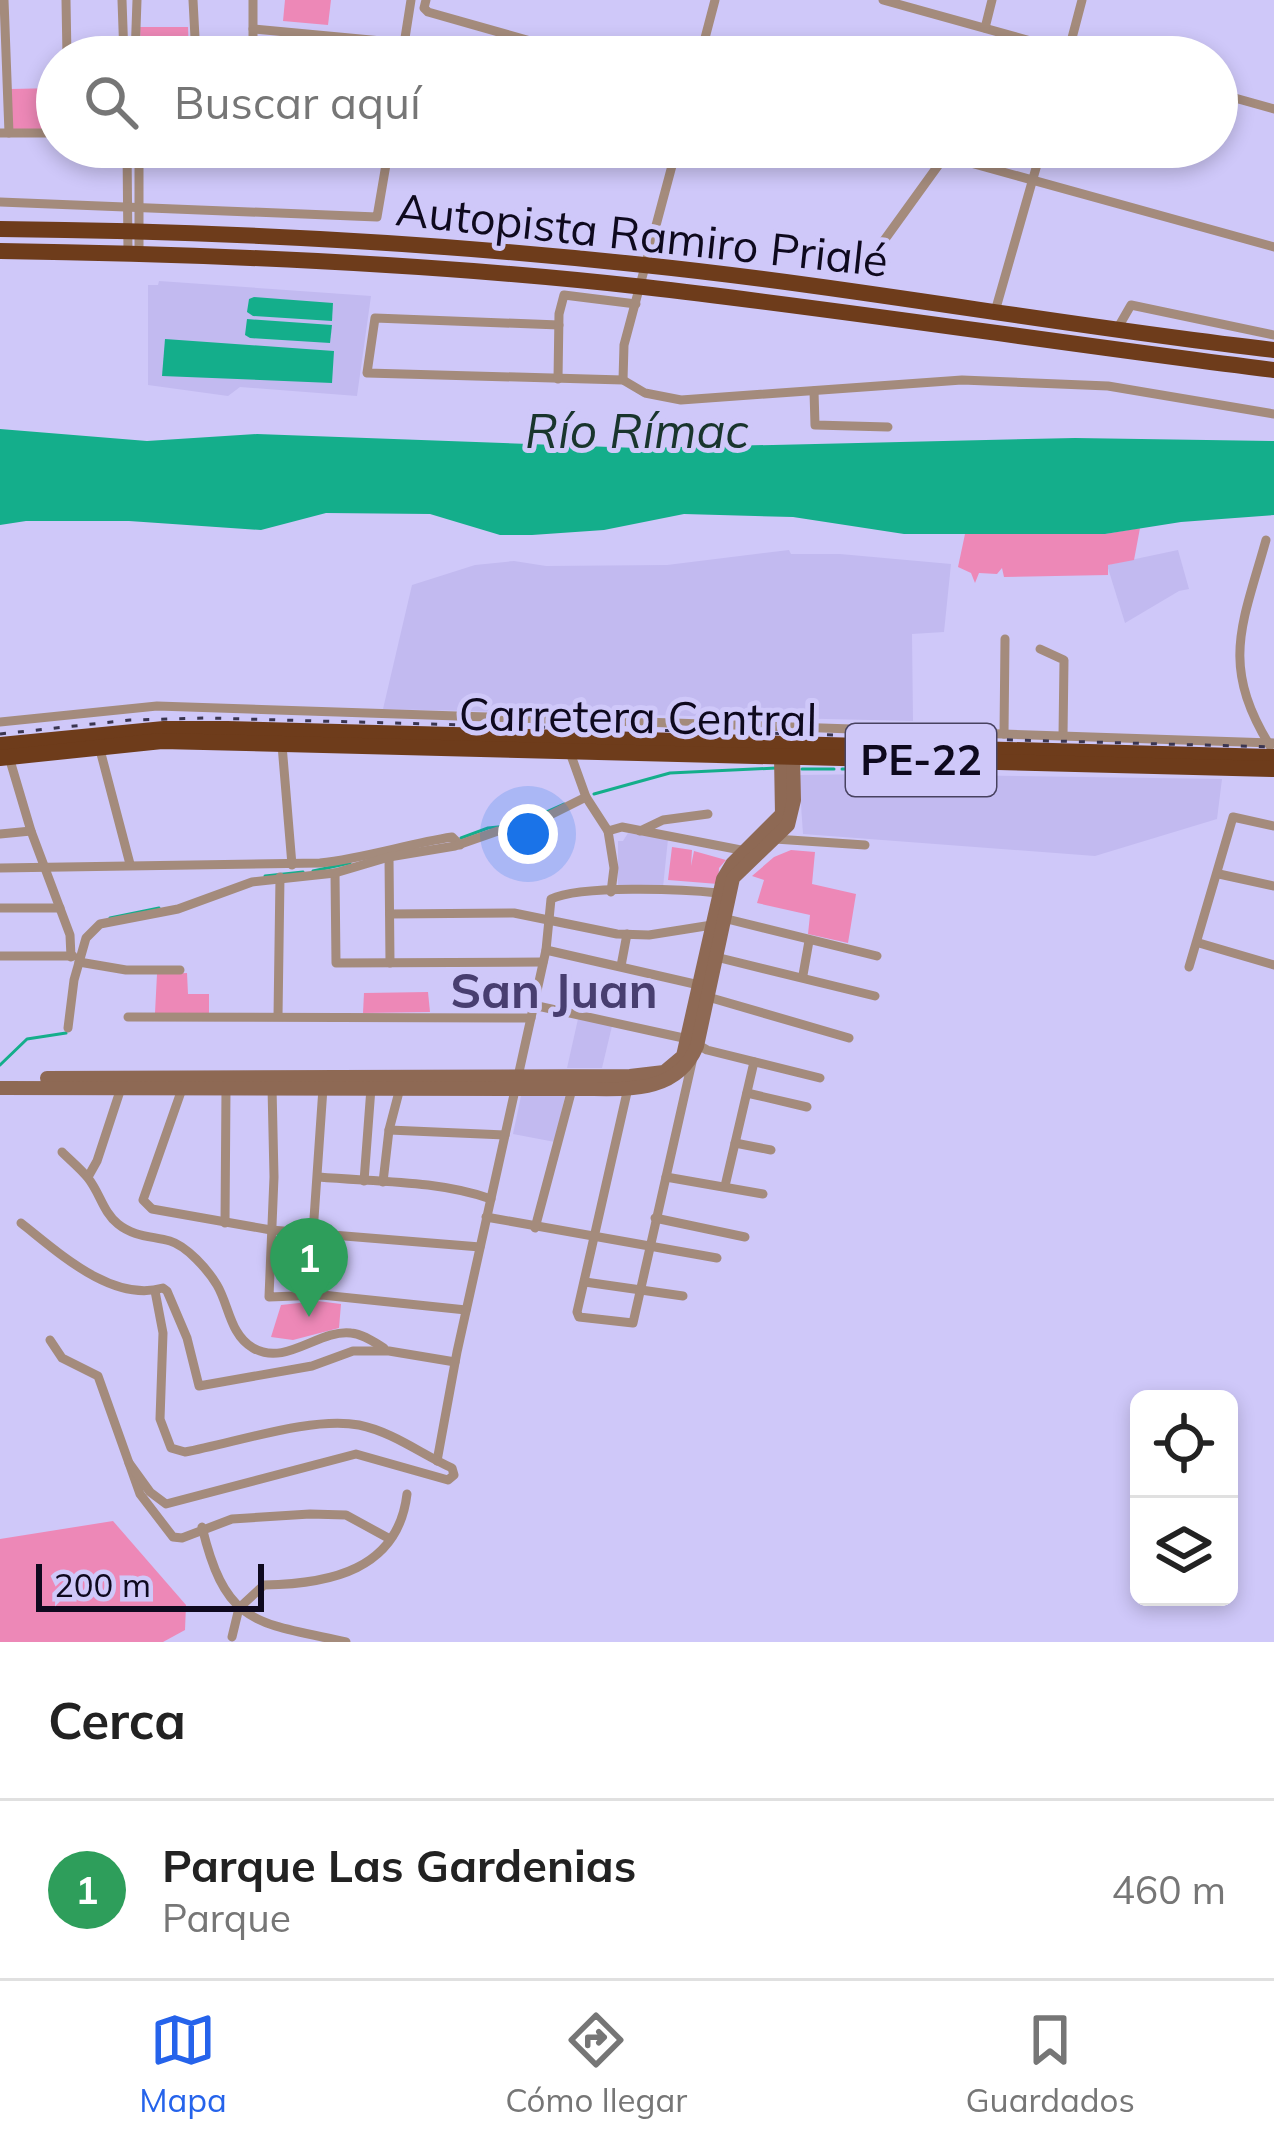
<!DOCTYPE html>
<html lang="es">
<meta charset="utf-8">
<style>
body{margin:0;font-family:Mulish,sans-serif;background:#f2f2f2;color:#222}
.controls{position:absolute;right:36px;bottom:36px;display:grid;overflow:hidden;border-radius:18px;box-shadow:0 6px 18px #0003}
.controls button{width:108px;height:108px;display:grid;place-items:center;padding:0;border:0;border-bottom:3px solid #e0e0e0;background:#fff;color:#222;font:60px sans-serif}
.scale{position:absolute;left:36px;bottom:30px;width:228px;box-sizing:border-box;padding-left:12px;border:6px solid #0e091e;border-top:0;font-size:33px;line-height:42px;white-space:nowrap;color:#0e091e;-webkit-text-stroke:9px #cfc8f9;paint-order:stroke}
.you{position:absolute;left:528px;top:834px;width:42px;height:42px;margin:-30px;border:9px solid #fff;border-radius:50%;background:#1a73e8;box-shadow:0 0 0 18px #1a73e833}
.badge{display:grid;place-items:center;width:78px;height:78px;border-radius:50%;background:#2563eb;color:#fff;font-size:39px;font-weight:700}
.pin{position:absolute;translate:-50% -99px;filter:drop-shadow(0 3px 6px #0008)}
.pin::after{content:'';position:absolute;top:63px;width:42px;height:36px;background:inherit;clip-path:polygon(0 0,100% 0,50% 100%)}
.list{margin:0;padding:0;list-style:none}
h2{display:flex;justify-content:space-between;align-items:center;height:156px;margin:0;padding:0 48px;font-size:51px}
h2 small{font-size:39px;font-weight:400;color:#767676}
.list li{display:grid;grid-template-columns:78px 1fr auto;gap:36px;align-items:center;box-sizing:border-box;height:180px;padding:0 48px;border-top:3px solid #e0e0e0}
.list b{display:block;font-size:45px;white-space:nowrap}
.list p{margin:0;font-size:39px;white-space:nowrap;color:#767676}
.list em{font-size:39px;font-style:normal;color:#767676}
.icon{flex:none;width:66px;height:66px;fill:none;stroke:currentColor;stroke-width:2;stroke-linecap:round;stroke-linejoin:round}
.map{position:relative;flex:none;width:1274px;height:1642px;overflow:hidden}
.search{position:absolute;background:#fff;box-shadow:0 6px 18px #0003;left:36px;right:36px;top:36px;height:132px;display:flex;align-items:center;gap:30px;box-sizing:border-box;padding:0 42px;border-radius:66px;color:#767676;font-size:45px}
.sheet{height:336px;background:#fff}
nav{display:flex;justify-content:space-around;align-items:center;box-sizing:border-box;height:168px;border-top:3px solid #e0e0e0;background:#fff;font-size:33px;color:#767676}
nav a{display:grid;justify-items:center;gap:6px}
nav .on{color:#2563eb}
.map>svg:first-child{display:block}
.built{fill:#c2baf0}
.green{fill:#ed88b7}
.water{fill:#14ae8b}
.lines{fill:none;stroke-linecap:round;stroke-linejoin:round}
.stream{stroke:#14ae8b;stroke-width:3}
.street{stroke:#a48b7c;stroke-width:9}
.secondary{stroke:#8e6954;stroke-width:14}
.highway{stroke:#6e3c1b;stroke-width:16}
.rail{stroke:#3a3550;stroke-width:3;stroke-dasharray:6 12;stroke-linecap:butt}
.labels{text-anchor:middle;stroke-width:10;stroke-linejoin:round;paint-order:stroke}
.shield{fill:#cfc8f9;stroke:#484260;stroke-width:3}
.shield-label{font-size:42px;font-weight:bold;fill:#0e091e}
.street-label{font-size:45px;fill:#0e091e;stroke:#cfc8f9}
.water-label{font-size:48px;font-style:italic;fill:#19352d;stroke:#cfc8f9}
.neighbourhood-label{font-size:48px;font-weight:bold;fill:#483e70;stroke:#cfc8f9}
</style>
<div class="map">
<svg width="1274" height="1642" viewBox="0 0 1274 1642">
<rect width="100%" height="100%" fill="#cfc8f9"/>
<!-- built -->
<g class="built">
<polygon points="159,281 371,296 357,396 240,387 228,396 148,385 148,285 158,285"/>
<polygon points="789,550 791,554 840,554 951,564 944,632 912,634 913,721 383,709 412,585 475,565 514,561 546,566 667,565"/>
<polygon points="1178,550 1189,589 1179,591 1125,623 1107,565"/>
<polygon points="874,774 1222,779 1217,819 1095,856 803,834 799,775"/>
<polygon points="628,833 668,839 663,887 618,888 618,841 623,841"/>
<polygon points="578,1019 612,1026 602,1068 567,1068"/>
<polygon points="521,1096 565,1096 555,1142 513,1134"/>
</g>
<!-- green -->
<g class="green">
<polygon points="285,0 331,0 328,25 283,21"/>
<polygon points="140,27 188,27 189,57 141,57"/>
<polygon points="57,88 57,129 12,129 11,89"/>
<polygon points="1140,528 1134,560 1108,565 1108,575 1004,577 1002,568 997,574 979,573 975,583 971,573 958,567 965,534 1105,534"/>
<polygon points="672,847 692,850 691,866 694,851 726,860 719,868 718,884 668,880"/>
<polygon points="791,850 815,852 812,884 856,894 848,943 808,934 810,915 757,903 764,880 752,876 774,857"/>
<polygon points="187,973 188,994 209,994 209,1013 155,1013 157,974"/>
<polygon points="428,992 430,1012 363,1013 364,993"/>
<polygon points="317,1301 341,1304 339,1328 293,1340 271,1337 281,1305"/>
<polygon points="113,1521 186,1605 185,1630 163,1642 0,1642 0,1539"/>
</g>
<!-- water -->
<g class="water">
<polygon points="254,297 333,303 332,321 253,316 247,312 249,299"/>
<polygon points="247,319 332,325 330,343 250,338 245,335"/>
<polygon points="165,339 334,351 332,383 162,376"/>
<polygon points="0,429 147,441 257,434 638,448 1075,438 1274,441 1274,515 1181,522 1105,534 904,534 793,517 684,514 604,530 532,535 500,535 430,514 326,513 261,530 129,521 26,521 0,525"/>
</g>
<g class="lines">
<!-- stream -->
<g class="stream">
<polyline points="802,769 834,769"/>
<polyline points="842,769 860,769"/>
<polyline points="594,794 670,773 776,768"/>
<polyline points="535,817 564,804"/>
<polyline points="461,838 488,828 516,825"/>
<polyline points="313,871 350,863"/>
<polyline points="265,876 303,872"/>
<polyline points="110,918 159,908"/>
<polyline points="0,1065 27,1039 66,1033"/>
</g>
<!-- street -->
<g class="street">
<polyline points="4,0 9,133"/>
<polyline points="66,0 67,57"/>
<polyline points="122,0 124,57"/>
<polyline points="193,0 196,57"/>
<polyline points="426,0 424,8 428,12 587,57"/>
<polyline points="883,0 1088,57"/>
<polyline points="985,28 992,0"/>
<polyline points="253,29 403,43"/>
<polyline points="135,57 137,0"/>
<polyline points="253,57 253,0"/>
<polyline points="402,57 411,0"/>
<polyline points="700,57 715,0"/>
<polyline points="1067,57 1082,0"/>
<polyline points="1217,93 1274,109"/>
<polyline points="0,133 57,133"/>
<polyline points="127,147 128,253"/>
<polyline points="139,147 139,253"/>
<polyline points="233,147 386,162"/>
<polyline points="913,147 1274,247"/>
<polyline points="0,202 377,217 389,147"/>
<polyline points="880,246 945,156"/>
<polyline points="994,315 1042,147"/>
<polyline points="559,325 375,318 367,373 623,380 645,393 681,400 962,380 1108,386 1274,414"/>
<polyline points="1116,331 1131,305 1274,335"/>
<polyline points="558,379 559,314 564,295 636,304"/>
<polyline points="623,380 624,345 677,147"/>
<polyline points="814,391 815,425 888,427"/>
<path d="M1266,540C1242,626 1220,664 1270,746"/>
<polyline points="1040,649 1064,660 1063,736"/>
<polyline points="0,722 157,706 1274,743"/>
<polyline points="1004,734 1005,639"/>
<polyline points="282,745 292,865"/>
<polyline points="99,746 130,864"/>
<polyline points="568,747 586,797 608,831 622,827 746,851"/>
<polyline points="9,757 31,831 70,935 71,957"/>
<polyline points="608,831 614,868 611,892"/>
<polyline points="640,831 663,820 708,814"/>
<polyline points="0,834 31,831"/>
<polyline points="775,839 865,845"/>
<polyline points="389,857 390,963"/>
<path d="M0,868L320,863C365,858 407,844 452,837L460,845"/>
<polyline points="335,873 336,963 543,962"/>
<polyline points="1219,874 1274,886"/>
<polyline points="0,908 60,908"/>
<polyline points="390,914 514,913 617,934 649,935 712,925"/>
<polyline points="723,918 877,956"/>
<polyline points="1199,943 1274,965"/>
<polyline points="546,950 699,985"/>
<polyline points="0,956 73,956"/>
<polyline points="716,957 875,996"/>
<polyline points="79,962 126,970 180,970"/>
<polyline points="621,966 627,934"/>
<polyline points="1189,967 1233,817 1274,826"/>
<polyline points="803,975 809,941"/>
<polyline points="708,997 849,1038"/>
<polyline points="533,1005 688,1039 707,1050 820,1078"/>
<polyline points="278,1016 280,877"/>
<polyline points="128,1017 531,1018"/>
<polyline points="68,1028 74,980 86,938 100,924 178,909 252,882 335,873 389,857 455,846 498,831 522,829 586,797"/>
<polyline points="272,1087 274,1177 269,1297 322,1295 466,1310"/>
<polyline points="628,1088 577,1312 579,1317 633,1323 692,1062"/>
<polyline points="182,1089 143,1200 152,1209 271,1230 480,1247"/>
<polyline points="747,1093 807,1107"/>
<polyline points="389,1130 505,1135"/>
<polyline points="735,1143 771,1150"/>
<path d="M62,1152C71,1161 81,1169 88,1178C100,1193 103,1212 118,1224C134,1237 152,1236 170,1241C187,1246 208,1270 217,1285C229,1305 230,1335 253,1348C286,1367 319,1329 351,1333C363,1334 374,1342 384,1348"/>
<polyline points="88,1177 97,1161 121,1088"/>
<path d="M319,1177C375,1182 437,1180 491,1199"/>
<polyline points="666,1177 763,1194"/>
<polyline points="364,1181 371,1088"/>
<polyline points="383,1182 389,1130 400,1088"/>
<polyline points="725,1186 754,1062"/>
<polyline points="486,1217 717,1258"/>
<polyline points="655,1218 745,1237"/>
<path d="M21,1223C58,1252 112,1303 163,1288L167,1291L187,1338L199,1386L312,1366L353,1351H389L455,1362"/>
<polyline points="225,1223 226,1088"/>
<polyline points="535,1228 572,1089"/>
<polyline points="313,1233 323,1088"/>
<polyline points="585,1282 683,1296"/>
<polyline points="50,1340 62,1358 98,1376 140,1494 173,1537 182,1538 232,1519 310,1514 346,1515 390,1539"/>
<path d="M437,1461L457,1352L546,950L551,899C580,885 683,889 718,893"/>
<path d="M129,1463L150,1492L166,1504L356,1454L448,1480L454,1475L452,1468C421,1454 393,1432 359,1425C311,1416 235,1443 185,1452L171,1448L160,1419L163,1333L155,1291"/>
<path d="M202,1527C226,1626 255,1622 346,1642"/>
<path d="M232,1637L239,1608L264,1585C330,1584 398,1570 407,1494"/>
</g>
<!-- secondary -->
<g class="secondary">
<polyline points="47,1078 630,1076 664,1072 683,1056 723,879 732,864 782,814 781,757"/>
<path d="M0,1088L572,1089C619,1088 675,1098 697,1046L733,878L788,825L794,800L793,757"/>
</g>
<!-- highway -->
<g class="highway">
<path d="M0,229C215,231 430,242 644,265C855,287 1063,326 1274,350"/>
<path d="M0,251C215,254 430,263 644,287C854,311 1064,344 1274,370"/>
<polyline points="0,745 164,729 227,729 1274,757"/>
<polyline points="0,758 162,741 1274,769"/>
</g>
<!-- rail -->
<polyline class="rail" points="0,734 130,720 208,718 1274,747"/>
</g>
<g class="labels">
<!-- shield labels -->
<rect class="shield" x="846" y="724" width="150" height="72" rx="9"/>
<g class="shield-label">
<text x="921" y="775">PE-22</text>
</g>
<!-- street labels -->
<g class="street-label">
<text transform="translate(642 235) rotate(6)" y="16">Autopista Ramiro Prialé</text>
<text transform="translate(638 717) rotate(1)" y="16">Carretera Central</text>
</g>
<!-- water labels -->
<g class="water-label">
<text x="637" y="448">Río Rímac</text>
</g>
<!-- neighbourhood labels -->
<g class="neighbourhood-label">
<text x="554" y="1008">San Juan</text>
</g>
</g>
</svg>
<div class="controls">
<button><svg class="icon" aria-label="locate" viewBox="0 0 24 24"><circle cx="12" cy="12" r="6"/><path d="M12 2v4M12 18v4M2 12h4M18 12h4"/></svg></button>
<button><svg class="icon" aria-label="layers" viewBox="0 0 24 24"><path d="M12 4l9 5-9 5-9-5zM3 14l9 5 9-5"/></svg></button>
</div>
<div class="scale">200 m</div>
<div class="you"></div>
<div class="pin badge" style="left:309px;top:1317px;background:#2e9e5b">1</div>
<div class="search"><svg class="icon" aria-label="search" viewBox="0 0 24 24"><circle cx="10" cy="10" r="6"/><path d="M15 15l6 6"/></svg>Buscar aquí</div>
</div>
<section class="sheet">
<h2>Cerca<small></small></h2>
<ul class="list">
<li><span class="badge" style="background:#2e9e5b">1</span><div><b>Parque Las Gardenias</b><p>Parque</p></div><em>460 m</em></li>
</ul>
</section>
<nav>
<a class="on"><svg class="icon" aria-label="map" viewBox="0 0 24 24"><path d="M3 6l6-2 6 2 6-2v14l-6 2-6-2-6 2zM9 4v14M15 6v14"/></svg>Mapa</a>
<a><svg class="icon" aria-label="directions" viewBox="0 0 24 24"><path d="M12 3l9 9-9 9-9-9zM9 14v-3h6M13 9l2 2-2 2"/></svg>Cómo llegar</a>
<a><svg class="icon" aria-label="saved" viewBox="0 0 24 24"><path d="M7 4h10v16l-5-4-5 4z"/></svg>Guardados</a>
</nav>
